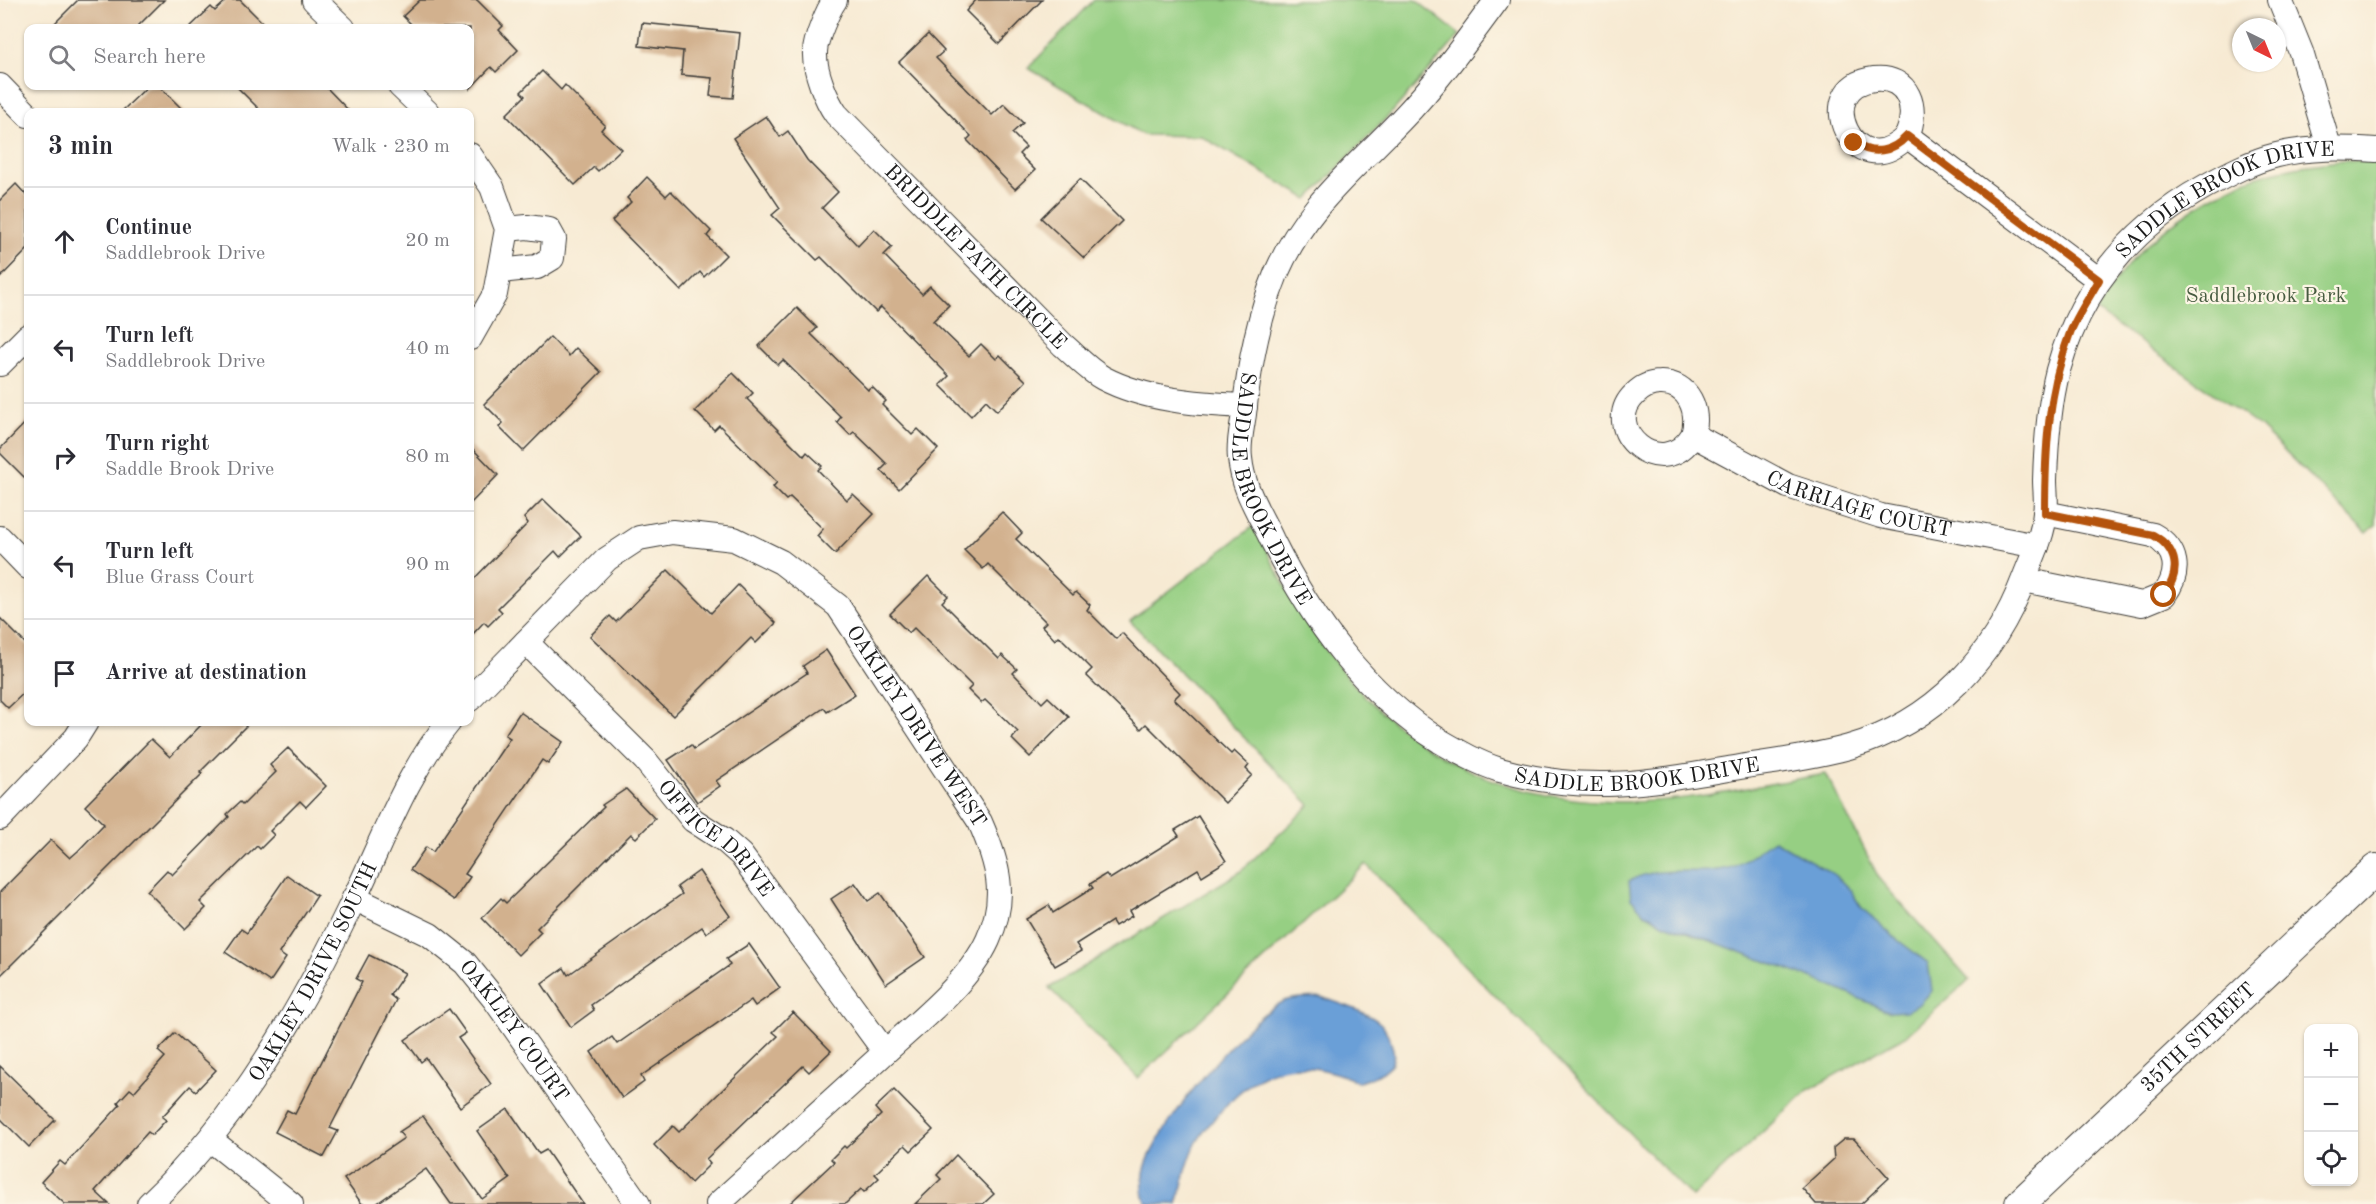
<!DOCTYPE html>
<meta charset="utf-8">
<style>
body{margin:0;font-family:"Old Standard TT",serif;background:#f2f2f3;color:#2b2b33}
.controls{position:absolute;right:18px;bottom:18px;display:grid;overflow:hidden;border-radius:12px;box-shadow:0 2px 4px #0004}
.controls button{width:54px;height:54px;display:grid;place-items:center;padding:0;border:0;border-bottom:2px solid #e1e1e2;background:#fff;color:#2b2b33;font:30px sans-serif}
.compass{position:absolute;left:2232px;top:18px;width:54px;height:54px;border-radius:50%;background:#fff;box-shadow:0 2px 4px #0004;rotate:137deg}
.stop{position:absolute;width:18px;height:18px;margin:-14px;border:4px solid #b45309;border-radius:50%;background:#fff}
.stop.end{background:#b45309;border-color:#fff;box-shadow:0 2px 6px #0008}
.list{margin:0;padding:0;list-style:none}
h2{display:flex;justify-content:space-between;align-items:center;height:78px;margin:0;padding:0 24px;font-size:26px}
h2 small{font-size:20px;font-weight:400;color:#7c7c81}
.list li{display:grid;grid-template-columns:39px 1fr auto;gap:18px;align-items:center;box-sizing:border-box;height:108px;padding:0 24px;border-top:2px solid #e1e1e2}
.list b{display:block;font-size:22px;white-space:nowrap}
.list p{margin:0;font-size:20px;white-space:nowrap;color:#7c7c81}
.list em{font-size:20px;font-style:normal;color:#7c7c81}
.icon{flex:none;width:33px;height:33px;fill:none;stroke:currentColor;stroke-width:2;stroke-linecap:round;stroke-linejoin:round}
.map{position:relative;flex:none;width:2376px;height:1204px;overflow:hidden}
.search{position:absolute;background:#fff;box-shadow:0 2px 4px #0004;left:24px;top:24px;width:450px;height:66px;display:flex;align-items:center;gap:15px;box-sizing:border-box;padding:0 21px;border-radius:12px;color:#7c7c81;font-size:22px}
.panel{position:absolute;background:#fff;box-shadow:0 2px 4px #0004;left:24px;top:108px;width:450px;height:618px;border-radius:12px}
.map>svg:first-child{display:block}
.green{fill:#96cf83;stroke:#597650;stroke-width:1.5}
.water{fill:#6a9fd7;stroke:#435e7a;stroke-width:1.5}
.building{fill:#d2b18e}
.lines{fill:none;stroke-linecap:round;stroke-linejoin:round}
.minor-casing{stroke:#3d3b37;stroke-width:26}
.tertiary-casing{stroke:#3d3b37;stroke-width:32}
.minor{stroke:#fff;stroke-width:24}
.tertiary{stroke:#fff;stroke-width:30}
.route{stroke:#b45309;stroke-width:8}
.labels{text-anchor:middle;stroke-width:4.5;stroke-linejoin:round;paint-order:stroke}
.street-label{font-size:21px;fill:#1c1c1c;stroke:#fcf5e5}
.park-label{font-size:21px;fill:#475b40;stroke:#fcf5e5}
</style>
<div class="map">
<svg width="2376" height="1204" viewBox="0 0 2376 1204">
<rect width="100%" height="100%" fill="#fcf5e5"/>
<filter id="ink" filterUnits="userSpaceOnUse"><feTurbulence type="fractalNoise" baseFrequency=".0167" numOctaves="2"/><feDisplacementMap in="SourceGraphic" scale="12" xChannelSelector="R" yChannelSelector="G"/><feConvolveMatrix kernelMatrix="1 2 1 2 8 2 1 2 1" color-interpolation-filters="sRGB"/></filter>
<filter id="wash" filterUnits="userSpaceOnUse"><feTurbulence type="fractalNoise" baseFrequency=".008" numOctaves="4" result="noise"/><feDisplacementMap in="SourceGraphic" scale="24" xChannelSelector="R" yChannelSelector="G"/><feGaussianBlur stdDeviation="1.35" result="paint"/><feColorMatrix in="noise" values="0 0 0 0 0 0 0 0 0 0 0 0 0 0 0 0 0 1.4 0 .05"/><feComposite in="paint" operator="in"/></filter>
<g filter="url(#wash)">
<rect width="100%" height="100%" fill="#f7ead3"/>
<!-- green -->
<g class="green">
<polygon points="1094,0 1416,0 1460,35 1394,110 1308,199 1201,136 1143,135 1028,68"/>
<path d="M2341,161H2376V525L2367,533L2260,427L2097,311C2126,254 2181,210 2238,184C2270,169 2307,165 2341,161Z"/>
<path d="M1255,525C1325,685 1434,800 1619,802C1688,803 1758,785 1826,774L1880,880L1969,980L1907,1035L1808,1090L1692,1197L1366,864L1138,1078L1049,988L1240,872L1310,805L1130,621Z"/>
</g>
<!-- water -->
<g class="water">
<path d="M1774,840L1835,875L1851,891L1861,907L1895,938L1928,963L1932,991L1920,1004L1907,1011L1890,1012L1819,981L1665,924L1644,913L1631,899L1629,881C1660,863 1701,878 1735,866C1748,861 1761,847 1774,840Z"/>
<path d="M1321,997C1340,1004 1364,1010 1380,1023C1386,1028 1388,1036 1391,1043C1402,1068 1378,1076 1359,1082C1306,1059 1270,1060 1229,1102C1218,1114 1205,1128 1197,1142C1187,1160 1183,1184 1177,1204H1147C1142,1195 1142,1183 1144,1173C1150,1134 1247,1016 1284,1001C1294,997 1310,998 1321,997Z"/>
</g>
<g id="blocks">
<!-- building -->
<g class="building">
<polygon points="78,0 164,0 136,28 50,28"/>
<polygon points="227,0 240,0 268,28 189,28 211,7 215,11"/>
<polygon points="420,0 477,0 503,26 499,30 518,50 496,72 491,67 470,89 470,28 415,28 403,16"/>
<polygon points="976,0 1042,0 999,44 966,11"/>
<polygon points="642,23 740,33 733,98 710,96 712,78 681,75 683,51 639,46"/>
<polygon points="928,34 944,51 936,58 992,115 1004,104 1023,123 1012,133 1026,147 1019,154 1035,170 1015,189 967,140 971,136 899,62"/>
<polygon points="542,71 561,90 565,85 605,125 601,130 621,149 598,171 594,167 575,185 506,115 525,96 521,92"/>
<polygon points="148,86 159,86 185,112 121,112"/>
<polygon points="236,86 325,86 350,112 262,112"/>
<polygon points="766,116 780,137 788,131 807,160 838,192 822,208 858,246 874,229 892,247 884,255 922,294 930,286 949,305 933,321 969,356 981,344 996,359 1000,355 1026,381 997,411 986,400 971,416 940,385 949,376 881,307 876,312 821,257 817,260 772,215 780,208 733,138"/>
<polygon points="647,177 666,196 671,191 711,231 707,236 726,255 704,277 700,272 681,291 612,221 631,202 627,198"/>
<polygon points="1080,179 1122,221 1084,258 1041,218"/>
<polygon points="16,184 28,197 28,249 0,278 0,200"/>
<polygon points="797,308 817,328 811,334 868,390 872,387 886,401 882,405 912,435 918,429 938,449 899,489 881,470 887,464 854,432 850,435 837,422 841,417 783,360 778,365 759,346"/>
<polygon points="550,337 569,356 576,348 601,372 523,451 499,427 503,423 484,404"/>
<polygon points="733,373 753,393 747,399 804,456 807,452 822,466 818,470 847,500 853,494 874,514 835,554 817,536 823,529 790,497 786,500 773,487 777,482 719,425 714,430 695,411"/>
<polygon points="28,420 28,481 0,453 0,449"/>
<polygon points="470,446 498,475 470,504"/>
<polygon points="543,499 581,536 560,557 555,551 498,608 502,612 488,626 484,622 470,637 470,583 528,523 524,518"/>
<polygon points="1002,512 1022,533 1016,539 1073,595 1076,592 1090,605 1087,610 1116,639 1122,633 1180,693 1174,699 1231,754 1234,751 1249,765 1246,769 1252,775 1225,803 1146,724 1141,729 1086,675 1092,669 1059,636 1055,640 1042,626 1046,622 988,564 983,569 964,550"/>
<polygon points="668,570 711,613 738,585 776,623 756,643 751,638 673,716 590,636 610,616 616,622"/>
<polygon points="928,576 948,596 942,602 999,659 1002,655 1017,669 1013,673 1042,703 1048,697 1069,717 1030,757 1012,739 1018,732 985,700 981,703 968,690 972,686 914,628 909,633 890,614"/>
<polygon points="0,618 28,646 28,689 8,708 0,700"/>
<polygon points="826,650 855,694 827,712 824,708 716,781 720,786 697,802 668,760 691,745 694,749 807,673 803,666"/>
<polygon points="520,712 563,742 548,764 542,760 465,874 470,877 454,900 410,870 426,847 433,852 510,738 505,735"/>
<polygon points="204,722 250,722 200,772 202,774 0,976 0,892 51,840 70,858 78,851 104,824 85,806 151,739 170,757"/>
<polygon points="288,748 326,786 306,807 300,801 270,831 274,835 260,849 257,846 200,902 206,908 185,929 147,891 167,870 172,875 229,817 227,814 240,802 243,805 276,772 270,765"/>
<polygon points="626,789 655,819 636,838 631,834 537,928 541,932 518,955 482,918 501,898 506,903 604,807 602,805"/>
<polygon points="1198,816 1226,861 1202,876 1198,869 1129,911 1132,916 1115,926 1112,921 1076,944 1081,951 1055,966 1026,919 1049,905 1053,913 1093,888 1090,884 1106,874 1110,879 1179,836 1175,830"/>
<polygon points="699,871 730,916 706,933 702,927 591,1005 594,1010 571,1027 542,984 564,968 568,975 682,894 677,887"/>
<polygon points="287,875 317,896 279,953 286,958 270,982 225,952 241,929 247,933"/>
<polygon points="855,883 868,901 880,893 925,957 886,984 831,899"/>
<polygon points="749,944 780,988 755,1006 751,1000 641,1076 644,1082 622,1098 591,1052 612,1037 617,1044 730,965 726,959"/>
<polygon points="369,955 405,973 390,995 396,1000 330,1128 338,1131 324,1157 275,1132 287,1110 295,1114 362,982 356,979"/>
<polygon points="449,1009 466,1033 458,1038 491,1084 460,1107 426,1058 421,1062 405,1040"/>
<polygon points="793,1012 831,1051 809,1072 803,1066 706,1159 710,1164 691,1183 654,1145 673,1126 679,1132 778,1036 773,1032"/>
<polygon points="175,1033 216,1070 196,1091 190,1086 162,1117 166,1120 152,1135 148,1132 95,1191 109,1204 65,1204 41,1182 60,1161 65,1165 120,1105 118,1102 130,1089 134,1092 165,1057 158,1051"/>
<polygon points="0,1066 55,1120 29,1147 0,1118"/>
<polygon points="894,1090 933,1130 911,1151 905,1145 875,1174 879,1178 864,1192 861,1189 845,1204 789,1204 834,1162 831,1159 844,1146 846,1148 881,1115 875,1108"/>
<polygon points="508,1109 539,1154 546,1150 583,1204 451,1204 426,1169 376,1204 362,1204 344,1179 404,1138 399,1132 423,1116 482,1199 510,1179 477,1131"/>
<polygon points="1844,1139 1854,1139 1889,1178 1861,1204 1816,1204 1802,1188 1834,1159 1833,1148"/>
<polygon points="956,1155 994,1194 983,1204 915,1204 941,1179 937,1175"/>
</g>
</g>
</g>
<g filter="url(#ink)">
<use href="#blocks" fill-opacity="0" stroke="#3d3b37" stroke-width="1.5"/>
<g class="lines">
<defs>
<g id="minor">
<polyline points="314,0 343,28"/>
<path id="s1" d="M835,0C828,10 815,40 815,52C814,70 826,100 836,114L1063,345C1076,356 1088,370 1103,378C1145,400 1198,404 1245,406"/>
<path id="s2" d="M1497,0C1467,41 1436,84 1400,121C1351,172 1305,207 1276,274C1258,318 1249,367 1244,414C1242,428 1238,444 1240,458C1243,490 1259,512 1272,540C1312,620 1363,692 1440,741C1459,752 1478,763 1500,770C1589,795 1652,782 1740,767C1777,761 1814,757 1849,747C1935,722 1994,658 2025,576C2033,556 2043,535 2045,513C2047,502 2045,491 2045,480C2046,444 2049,405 2058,370C2081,287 2132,227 2206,186C2228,174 2252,161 2277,155C2310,147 2343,148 2376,150"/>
<polyline points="2280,0 2301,52 2329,147"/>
<polyline points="0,86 28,115"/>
<polyline points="400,86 427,112"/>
<path d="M1907,136C1854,190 1809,86 1874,79C1909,75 1919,109 1907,136L2099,280"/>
<polyline points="470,155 492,187 507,229 495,294 470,338"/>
<polyline points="500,271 537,267 552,258 554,239 549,230 527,227 507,229"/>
<polyline points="0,364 28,336"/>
<path id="s3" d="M1693,435C1662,485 1598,429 1635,394C1642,387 1650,383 1660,383C1689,382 1700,411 1693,435L1788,486L1881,516L2037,546"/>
<polyline points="0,538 28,567"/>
<path d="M2024,580L2142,604L2164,595C2181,572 2178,549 2153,535L2045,513"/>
<path id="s4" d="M526,642L645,760L693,820L724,840L741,855L885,1052"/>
<path id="s5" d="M470,699L607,559L639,538L672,532L734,539L781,562L838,606L980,822C998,863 1008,897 988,940C968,984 915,1024 880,1057C826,1106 772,1155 718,1204"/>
<polyline points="0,818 76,738 86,722"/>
<path id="s6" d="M354,898L430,935L465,963L495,1000L638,1204"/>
<polyline points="211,1140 291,1204"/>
<path id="s7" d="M149,1204C239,1119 302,1008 355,897C384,837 406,774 449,722"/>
</g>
<g id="tertiary">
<path id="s8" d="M2020,1204L2376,869"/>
</g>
</defs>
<!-- minor casing -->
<use href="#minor" class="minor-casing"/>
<!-- tertiary casing -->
<use href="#tertiary" class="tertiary-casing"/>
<!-- minor -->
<use href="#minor" class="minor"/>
<!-- tertiary -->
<use href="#tertiary" class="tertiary"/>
</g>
</g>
<g class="lines" filter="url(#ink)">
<!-- route -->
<path class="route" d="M1854,143C1873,156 1892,152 1907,136L2099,280C2090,297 2077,315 2070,333C2048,390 2045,452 2045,513L2153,535C2178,549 2181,572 2164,595"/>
</g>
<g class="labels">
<!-- street labels -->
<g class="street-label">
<text dy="7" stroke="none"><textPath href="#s2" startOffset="2036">SADDLE BROOK DRIVE</textPath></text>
<text dy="7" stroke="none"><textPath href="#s1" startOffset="322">BRIDDLE PATH CIRCLE</textPath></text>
<text dy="7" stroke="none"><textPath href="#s2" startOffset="579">SADDLE BROOK DRIVE</textPath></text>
<text dy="7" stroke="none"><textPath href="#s3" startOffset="406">CARRIAGE COURT</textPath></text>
<text dy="7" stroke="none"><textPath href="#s5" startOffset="598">OAKLEY DRIVE WEST</textPath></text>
<text dy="7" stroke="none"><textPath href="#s2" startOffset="1101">SADDLE BROOK DRIVE</textPath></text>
<text dy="7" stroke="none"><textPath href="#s4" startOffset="274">OFFICE DRIVE</textPath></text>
<text dy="7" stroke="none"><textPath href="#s7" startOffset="286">OAKLEY DRIVE SOUTH</textPath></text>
<text dy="7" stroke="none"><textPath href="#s6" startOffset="213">OAKLEY COURT</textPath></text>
<text dy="7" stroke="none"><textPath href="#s8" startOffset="244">35TH STREET</textPath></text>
</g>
<!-- park labels -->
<g class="park-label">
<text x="2266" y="302">Saddlebrook Park</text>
</g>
</g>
</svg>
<div class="controls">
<button>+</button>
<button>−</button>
<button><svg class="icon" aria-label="locate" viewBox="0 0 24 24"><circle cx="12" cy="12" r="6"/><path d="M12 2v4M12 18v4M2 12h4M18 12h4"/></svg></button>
</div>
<svg class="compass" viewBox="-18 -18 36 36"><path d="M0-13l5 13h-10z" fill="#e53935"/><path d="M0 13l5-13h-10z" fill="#7c7c81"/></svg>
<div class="stop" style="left:2164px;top:595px"></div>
<div class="stop end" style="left:1854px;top:143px"></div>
<div class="search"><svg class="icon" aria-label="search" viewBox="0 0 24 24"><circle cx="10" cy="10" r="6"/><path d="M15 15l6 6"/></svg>Search here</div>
<section class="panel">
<h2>3 min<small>Walk · 230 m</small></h2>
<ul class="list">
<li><svg class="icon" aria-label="ahead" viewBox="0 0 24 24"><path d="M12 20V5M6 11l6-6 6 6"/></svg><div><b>Continue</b><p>Saddlebrook Drive</p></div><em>20 m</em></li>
<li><svg class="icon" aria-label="left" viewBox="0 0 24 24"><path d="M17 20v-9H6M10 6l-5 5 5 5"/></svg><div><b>Turn left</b><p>Saddlebrook Drive</p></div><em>40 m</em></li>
<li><svg class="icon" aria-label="right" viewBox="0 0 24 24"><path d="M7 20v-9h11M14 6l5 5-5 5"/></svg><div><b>Turn right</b><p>Saddle Brook Drive</p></div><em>80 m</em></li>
<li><svg class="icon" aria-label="left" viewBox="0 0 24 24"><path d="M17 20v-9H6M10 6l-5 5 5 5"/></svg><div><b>Turn left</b><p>Blue Grass Court</p></div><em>90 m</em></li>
<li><svg class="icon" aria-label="arrive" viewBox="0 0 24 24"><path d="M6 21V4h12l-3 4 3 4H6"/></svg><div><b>Arrive at destination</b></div></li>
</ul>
</section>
</div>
